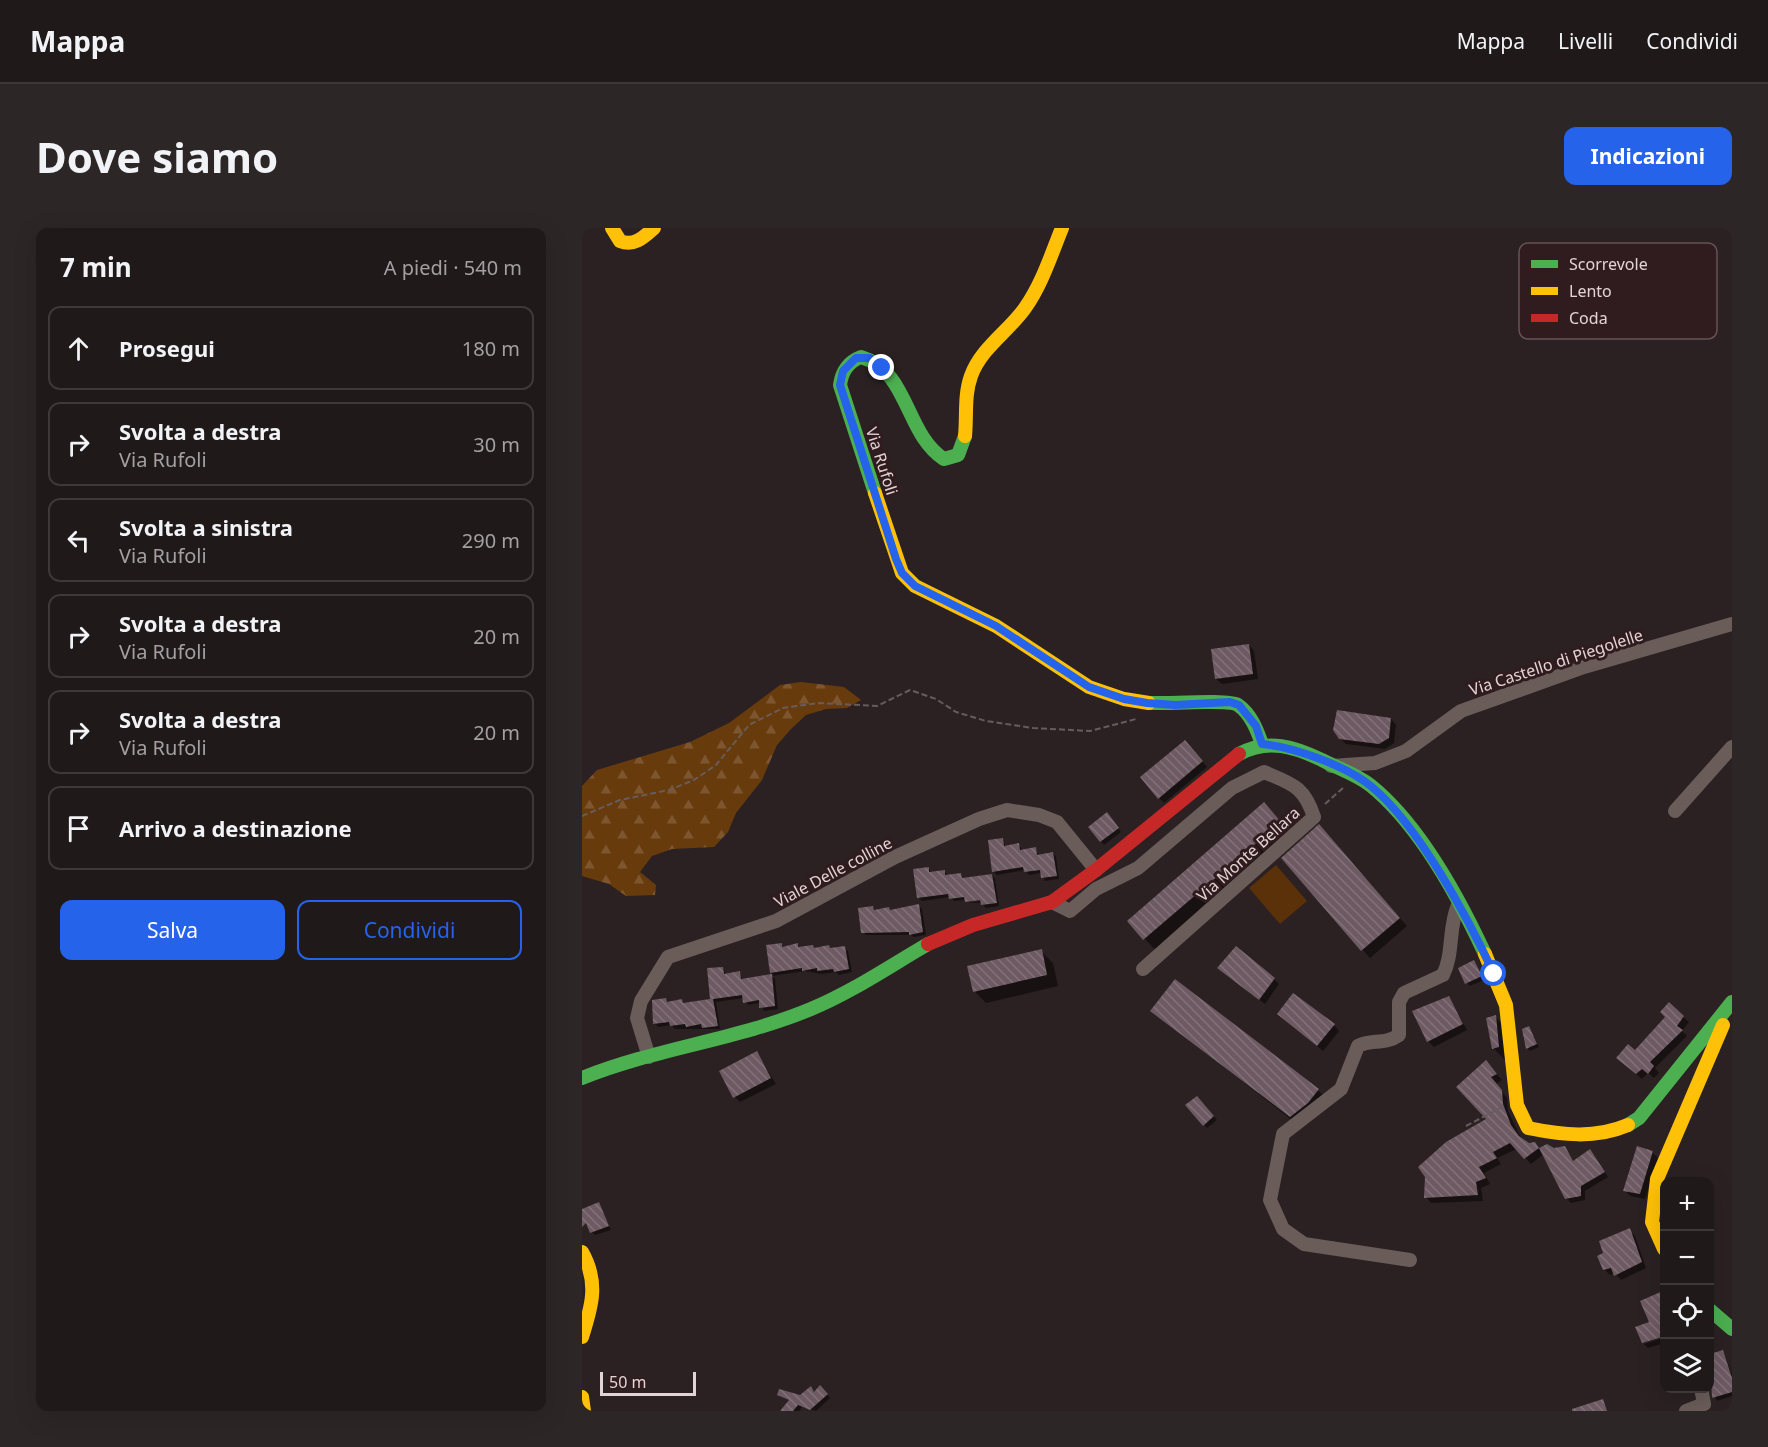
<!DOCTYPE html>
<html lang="it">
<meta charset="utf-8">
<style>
body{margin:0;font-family:"Noto Sans",sans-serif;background:#2d2627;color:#f1f3f6}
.controls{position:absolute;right:18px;bottom:18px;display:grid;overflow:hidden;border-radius:12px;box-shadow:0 6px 24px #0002}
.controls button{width:54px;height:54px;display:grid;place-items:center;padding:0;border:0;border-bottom:2px solid #3d3839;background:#20191a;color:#f1f3f6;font:30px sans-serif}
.scale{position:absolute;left:18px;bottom:15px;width:96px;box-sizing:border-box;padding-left:6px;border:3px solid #e2d4d6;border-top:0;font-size:16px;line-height:21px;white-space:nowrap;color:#e2d4d6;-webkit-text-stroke:4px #301c1f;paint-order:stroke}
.stop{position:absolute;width:18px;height:18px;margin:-14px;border:4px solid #2563eb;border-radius:50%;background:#fff}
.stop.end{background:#2563eb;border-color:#fff;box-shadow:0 2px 6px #0008}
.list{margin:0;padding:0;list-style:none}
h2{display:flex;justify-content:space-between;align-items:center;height:78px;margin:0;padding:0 24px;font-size:26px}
h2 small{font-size:20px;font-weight:400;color:#a2a0a2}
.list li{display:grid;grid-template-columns:39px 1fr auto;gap:18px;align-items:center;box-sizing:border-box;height:84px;margin:0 12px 12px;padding:0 12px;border:2px solid #3d3839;border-radius:12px}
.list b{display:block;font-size:22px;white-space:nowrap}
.list p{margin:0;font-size:20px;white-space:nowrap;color:#a2a0a2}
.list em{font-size:20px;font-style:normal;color:#a2a0a2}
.actions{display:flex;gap:12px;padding:18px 24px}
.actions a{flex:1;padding:14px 0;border:2px solid #2563eb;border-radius:12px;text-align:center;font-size:21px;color:#2563eb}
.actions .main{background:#2563eb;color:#fff}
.icon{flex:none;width:33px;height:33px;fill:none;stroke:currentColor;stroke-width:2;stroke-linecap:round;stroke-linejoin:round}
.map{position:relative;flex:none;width:1150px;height:1183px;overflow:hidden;border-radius:12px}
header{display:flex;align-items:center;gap:36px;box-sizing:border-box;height:84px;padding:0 30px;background:#20191a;border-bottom:2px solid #3d3839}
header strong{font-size:28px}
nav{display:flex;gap:33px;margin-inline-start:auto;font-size:21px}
.intro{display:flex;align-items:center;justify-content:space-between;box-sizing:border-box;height:144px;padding:0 36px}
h1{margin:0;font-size:42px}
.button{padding:15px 27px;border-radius:12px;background:#2563eb;color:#fff;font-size:21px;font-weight:700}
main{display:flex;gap:36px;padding:0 36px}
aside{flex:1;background:#20191a;border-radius:12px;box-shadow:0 6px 24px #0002}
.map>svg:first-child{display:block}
.forest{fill:url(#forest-firs)}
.pitch{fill:#5a3108}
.shadow{fill:#0007}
.building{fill:url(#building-back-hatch)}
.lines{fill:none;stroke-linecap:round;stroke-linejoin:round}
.path{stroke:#675c5c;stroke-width:2;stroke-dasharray:6 3;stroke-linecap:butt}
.street{stroke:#695c59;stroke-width:14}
.fast{stroke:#4caf50;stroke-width:14}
.slow{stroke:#ffc107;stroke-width:14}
.jam{stroke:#c62828;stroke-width:14}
.route{stroke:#2563eb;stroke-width:8}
.labels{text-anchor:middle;stroke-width:6;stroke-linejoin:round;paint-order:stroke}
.street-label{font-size:16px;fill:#e2d4d6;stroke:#301c1f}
.key{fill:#301c1f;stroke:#655356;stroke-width:1.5}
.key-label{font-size:16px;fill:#e2d4d6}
</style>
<header>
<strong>Mappa</strong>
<nav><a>Mappa</a><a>Livelli</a><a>Condividi</a></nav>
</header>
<div class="intro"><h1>Dove siamo</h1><a class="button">Indicazioni</a></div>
<main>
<aside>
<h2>7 min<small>A piedi · 540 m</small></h2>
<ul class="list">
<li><svg class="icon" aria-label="ahead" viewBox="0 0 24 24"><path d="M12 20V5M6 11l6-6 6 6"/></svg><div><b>Prosegui</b></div><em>180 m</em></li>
<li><svg class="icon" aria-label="right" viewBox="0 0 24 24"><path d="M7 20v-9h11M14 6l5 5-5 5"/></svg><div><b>Svolta a destra</b><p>Via Rufoli</p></div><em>30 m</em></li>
<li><svg class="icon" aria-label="left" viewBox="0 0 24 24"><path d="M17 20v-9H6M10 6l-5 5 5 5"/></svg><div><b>Svolta a sinistra</b><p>Via Rufoli</p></div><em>290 m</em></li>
<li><svg class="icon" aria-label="right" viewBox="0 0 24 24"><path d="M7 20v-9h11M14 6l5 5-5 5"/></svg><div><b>Svolta a destra</b><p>Via Rufoli</p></div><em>20 m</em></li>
<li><svg class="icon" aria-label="right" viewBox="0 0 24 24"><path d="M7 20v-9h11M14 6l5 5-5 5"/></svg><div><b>Svolta a destra</b><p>Via Rufoli</p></div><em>20 m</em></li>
<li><svg class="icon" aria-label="arrive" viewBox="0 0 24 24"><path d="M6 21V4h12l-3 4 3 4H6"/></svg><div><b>Arrivo a destinazione</b></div></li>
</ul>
<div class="actions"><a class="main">Salva</a><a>Condividi</a></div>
</aside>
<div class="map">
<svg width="1150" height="1183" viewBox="0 0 1150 1183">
<defs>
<pattern id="forest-firs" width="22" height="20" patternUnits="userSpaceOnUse" patternTransform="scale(1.5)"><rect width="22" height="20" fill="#683b0d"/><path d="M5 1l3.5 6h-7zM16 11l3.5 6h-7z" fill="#7d5630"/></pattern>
<pattern id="building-back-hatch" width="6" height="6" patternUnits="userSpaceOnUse" patternTransform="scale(1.5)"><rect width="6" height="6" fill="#6e5a63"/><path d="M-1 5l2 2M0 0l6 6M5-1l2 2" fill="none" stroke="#827179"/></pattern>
</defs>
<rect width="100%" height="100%" fill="#2b2122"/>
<!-- forest -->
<polygon class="forest" points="219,454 262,459 279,472 265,480 244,481 224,487 209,501 195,517 180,552 154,585 146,604 132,619 90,621 70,628 58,644 74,657 73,667 44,668 27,656 0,648 0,558 15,542 108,514 147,495 198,457"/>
<!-- pitch -->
<polygon class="pitch" points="694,637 725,673 698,696 667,660"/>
<!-- shadow -->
<g class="shadow">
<polygon points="667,417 672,423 676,451 640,456 634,451"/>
<polygon points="756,484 809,491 814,497 812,515 803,521 764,516 754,507"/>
<polygon points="609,519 625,539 582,575 577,570"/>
<polygon points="682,576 709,606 574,723 547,693"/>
<polygon points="528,589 539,604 522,617 519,613"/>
<polygon points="745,606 825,698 788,730 701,631"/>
<polygon points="420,611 424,619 437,617 441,623 453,621 457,628 471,625 474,629 477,651 463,653 459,645 447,647 443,642 415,647 412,644 407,613"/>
<polygon points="346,641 350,644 362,643 366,648 379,646 382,651 410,647 413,651 417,678 404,680 400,675 386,675 406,672 406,669 385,674 384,672 372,673 368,669 340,673 337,670"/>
<polygon points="337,678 340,681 344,707 332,709 329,707 284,707 281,704 291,679 294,683 307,680 310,683"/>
<polygon points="199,716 202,720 216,717 219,720 263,720 266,723 270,744 257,747 254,744 240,746 223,743 190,748 193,751 196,781 182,783 178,775 166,777 162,770 134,774 138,801 93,801 89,797 76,799 73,795 84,772 87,775 100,773 103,776 130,772 141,740 144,747 157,744 161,752 192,747 189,744"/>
<polygon points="459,723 471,735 476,758 404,775 392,763"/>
<polygon points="892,734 902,752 888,758 885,755"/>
<polygon points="643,746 692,751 697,756 683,776"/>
<polygon points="867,769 885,802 852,819 846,813 832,783"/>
<polygon points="1087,777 1107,794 1100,803 1105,808 1073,840 1077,845 1072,850 1066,845 1060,851 1041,835 1085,789"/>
<polygon points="570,783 736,862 747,874 738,886 720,900"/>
<polygon points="913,789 925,800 923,832 911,820"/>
<polygon points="703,791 752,797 757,803 741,823"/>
<polygon points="947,800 957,819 948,823 945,820"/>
<polygon points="175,825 194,856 158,874 153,869"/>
<polygon points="909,840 920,852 914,856 925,870 926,883 940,912 946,917 952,915 958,921 982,920 992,934 1008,923 1012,927 1026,949 1003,963 1003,972 989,975 984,970 962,926 949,936 935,921 915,930 919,936 902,945 908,956 899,960 901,973 849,975 844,969 906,891"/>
<polygon points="618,873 635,892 625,900 622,897"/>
<polygon points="1070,924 1076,930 1063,971 1048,968 1042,962"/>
<polygon points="16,975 29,1002 13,1007 10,1004"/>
<polygon points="1047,1002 1053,1008 1064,1040 1039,1052 1033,1045 1028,1047 1022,1041"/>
<polygon points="1082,1110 1082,1115 1066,1120 1062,1116"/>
<polygon points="1141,1123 1150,1146 1150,1168 1135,1173 1128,1158 1128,1128"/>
<polygon points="238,1159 248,1170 234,1183 220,1179 217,1183 206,1183 208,1173 196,1167 218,1169 229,1160 233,1164"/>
</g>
<!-- building -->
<g class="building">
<polygon points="667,416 671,446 633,451 629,421"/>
<polygon points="755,482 809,490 807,510 797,516 757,511 751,502"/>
<polygon points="603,512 621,533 576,571 558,549"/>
<polygon points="682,574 699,594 561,712 545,693"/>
<polygon points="525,584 537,600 518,614 506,599"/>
<polygon points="737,596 818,690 779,723 699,630"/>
<polygon points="421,610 422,618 437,615 438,622 454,619 455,627 471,624 475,648 459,650 458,642 442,644 441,639 410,644 406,612"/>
<polygon points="347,639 347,644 363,642 363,647 379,645 380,650 410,646 415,675 399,677 398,672 383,674 382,669 367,671 366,666 335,670 331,641"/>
<polygon points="337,676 341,704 327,707 327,704 279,705 276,680 291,678 292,682 307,679 308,682"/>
<polygon points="200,715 200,719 216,715 216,719 231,717 232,720 247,717 248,720 263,718 267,741 252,744 251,741 235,743 235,740 220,743 220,740 188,745 184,717"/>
<polygon points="654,718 693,750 677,772 635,740"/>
<polygon points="460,721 465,747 391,764 385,738"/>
<polygon points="892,732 900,748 883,756 876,740"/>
<polygon points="141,739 142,746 158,743 159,751 190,746 193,778 177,780 177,772 161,775 160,767 131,771 136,798 120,800 119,796 104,799 103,796 88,798 87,794 71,796 70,772 84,770 85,774 100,771 101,775 128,771 125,740"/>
<polygon points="593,751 737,861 726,875 708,889 568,783"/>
<polygon points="711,765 753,796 735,818 695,786"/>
<polygon points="867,768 881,796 845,814 830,783"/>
<polygon points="1087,774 1102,788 1095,798 1101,802 1068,834 1072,838 1066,846 1060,841 1054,846 1034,830 1046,816 1053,822 1083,789 1078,784"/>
<polygon points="914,787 917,819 910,821 904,790"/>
<polygon points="947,798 955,816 944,821 940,801"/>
<polygon points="175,823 189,850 151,870 137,843"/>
<polygon points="904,832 915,846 909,849 920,862 921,876 929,897 937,908 947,915 953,914 957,920 942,931 928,915 911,924 915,930 897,939 904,950 894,954 896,967 842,970 843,949 836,939 864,914 904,891 874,859"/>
<polygon points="615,868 632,888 621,898 603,877"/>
<polygon points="965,916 972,920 983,918 991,933 1008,921 1023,944 999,958 999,968 983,971 957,920"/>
<polygon points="1055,918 1071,923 1058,966 1041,963"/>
<polygon points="17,974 27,998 8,1005 4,995 0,999 0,981"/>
<polygon points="1048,1000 1060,1034 1032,1048 1029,1040 1021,1042 1015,1028 1021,1025 1017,1013"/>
<polygon points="1083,1062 1083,1108 1060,1115 1053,1099 1067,1094 1058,1073"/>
<polygon points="1141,1122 1150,1150 1150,1164 1130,1170 1128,1126"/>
<polygon points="238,1157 246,1166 228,1182 216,1177 211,1183 198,1183 207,1172 195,1167 197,1161 218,1167 229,1158 232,1164"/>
<polygon points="1021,1171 1025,1183 990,1183 990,1181"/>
</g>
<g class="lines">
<!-- path -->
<g class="path">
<polyline points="743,576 761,560"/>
<polyline points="0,588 38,572 87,562 112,552 134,537 167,497 201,480 237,475 295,478 328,462 354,471 374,484 404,493 451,500 508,503 554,491"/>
<polyline points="884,898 920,879"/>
</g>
<!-- street -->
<g class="street">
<polyline points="749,538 793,535 824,523 879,483 1002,439 1150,396"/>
<polyline points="1093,583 1150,519"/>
<path d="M470,674L488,683L514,661L556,640L650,560L682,544C710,556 722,558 732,589L561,741"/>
<polyline points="67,829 55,790 59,773 86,729 194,693 313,629 397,591 425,582 457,587 475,594 514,642"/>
<path d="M828,1032L722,1016L701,1001L688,972L701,906L759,861L776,818C789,811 803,817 817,807V774L822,765L861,747C872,725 866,700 876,677"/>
<polyline points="1104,1183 1122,1176 1119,1160"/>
</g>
<!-- fast -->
<g class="fast">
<path d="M293,265L258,157C260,143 266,134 279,129C327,143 323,206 362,231L376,227L383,208"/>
<path d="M567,475C585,476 646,471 656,477C669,486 675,502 680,516"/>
<path d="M657,526C686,510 713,519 740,532C755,540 774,546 788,557C837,596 877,670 903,726"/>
<path d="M0,850C74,820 155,812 229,781C270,764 308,738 346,716"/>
<polyline points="1046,897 1057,890 1150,774"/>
<polyline points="1128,1082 1150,1101"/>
</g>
<!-- slow -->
<g class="slow">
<path d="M30,0L38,13C52,19 62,9 72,0"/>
<path d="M383,208C385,188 382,167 389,148C399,120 427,103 443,80C460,56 469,27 480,0"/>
<polyline points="293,265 320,345 333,358 414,398 507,459 542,471 567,475"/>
<path d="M903,726L924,777L935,877L946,900C980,907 1013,911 1046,897"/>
<polyline points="1082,1021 1070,994 1075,951 1141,797"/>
<path d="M0,1024C17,1054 10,1078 0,1109"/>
<polyline points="0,1169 2,1183"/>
</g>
<!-- jam -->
<polyline class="jam" points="346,716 391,697 470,674 514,642 657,526"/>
</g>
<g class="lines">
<!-- route -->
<path class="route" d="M300,140L288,130H274L261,143L258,157L314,331L320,345L333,358L414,398L507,459L542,471L565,475L593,477L648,474L657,477L674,498L680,516C712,519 765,538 790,559C837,598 886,690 912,746"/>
</g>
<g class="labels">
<!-- street labels -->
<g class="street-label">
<text transform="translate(300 233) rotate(72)" y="6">Via Rufoli</text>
<text transform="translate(974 434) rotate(-18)" y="6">Via Castello di Piegolelle</text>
<text transform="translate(666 626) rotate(-42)" y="6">Via Monte Bellara</text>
<text transform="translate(251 644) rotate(-28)" y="6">Viale Delle colline</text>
</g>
</g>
<!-- legend -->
<rect x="937" y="15" width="198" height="96" rx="9" class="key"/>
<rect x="949" y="32" width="27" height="8" fill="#4caf50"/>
<rect x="949" y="59" width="27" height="8" fill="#ffc107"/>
<rect x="949" y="86" width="27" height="8" fill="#c62828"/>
<g class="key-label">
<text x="987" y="42">Scorrevole</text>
<text x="987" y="69">Lento</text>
<text x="987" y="96">Coda</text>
</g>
</svg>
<div class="controls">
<button>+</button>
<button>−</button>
<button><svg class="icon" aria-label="locate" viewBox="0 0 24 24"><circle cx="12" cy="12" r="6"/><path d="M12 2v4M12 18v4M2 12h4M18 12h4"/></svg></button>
<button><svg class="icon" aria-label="layers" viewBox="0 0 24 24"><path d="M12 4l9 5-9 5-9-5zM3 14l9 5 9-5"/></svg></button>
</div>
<div class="scale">50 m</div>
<div class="stop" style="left:912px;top:746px"></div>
<div class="stop end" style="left:300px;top:140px"></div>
</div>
</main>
